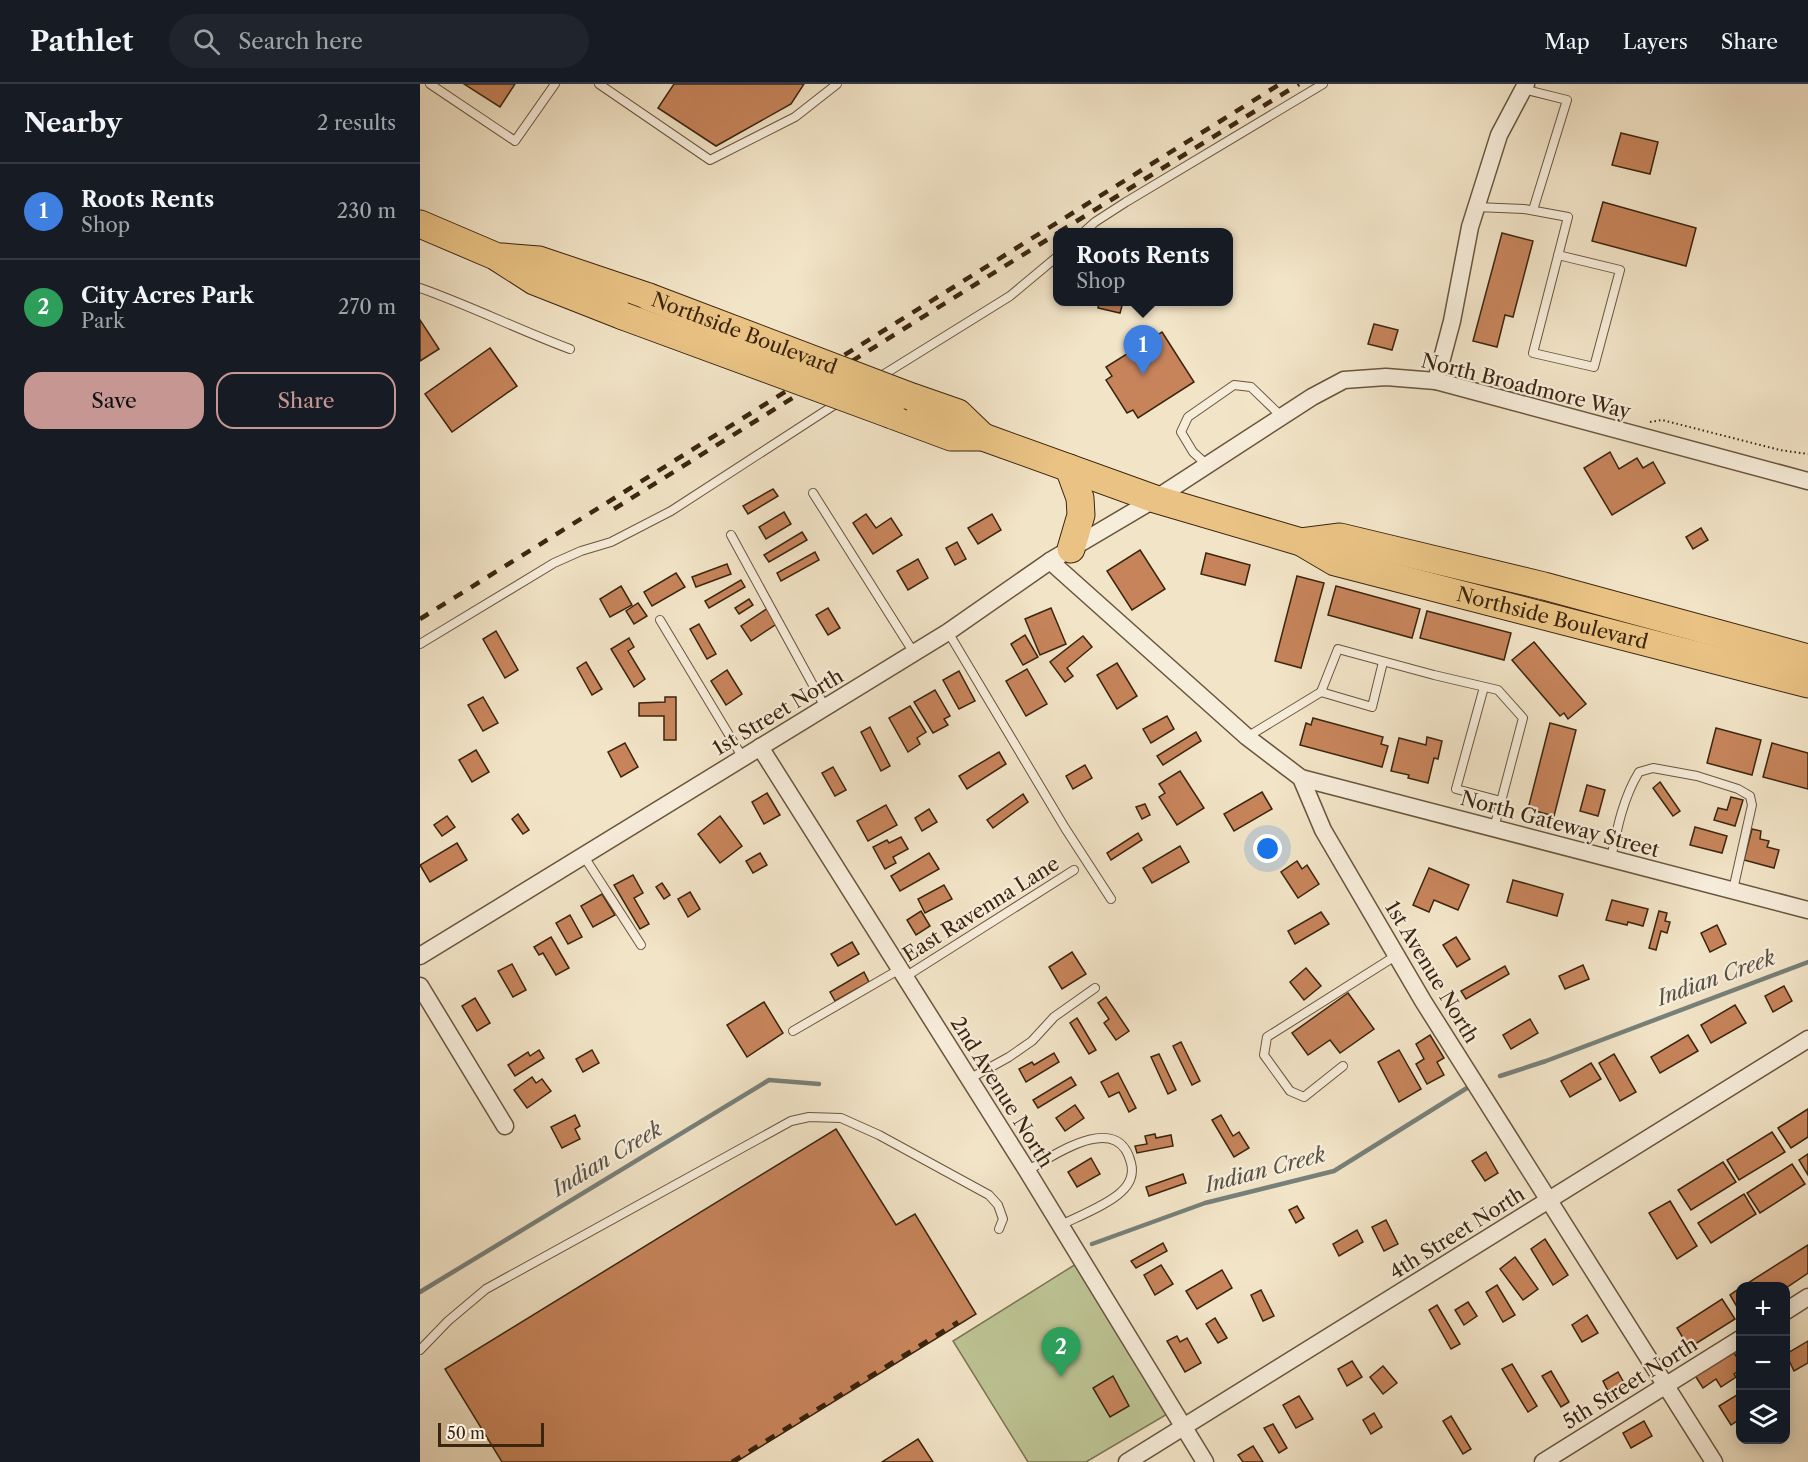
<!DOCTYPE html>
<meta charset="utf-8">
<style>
body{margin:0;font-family:"Libre Caslon Text",serif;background:#20242c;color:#f1f3f6}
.controls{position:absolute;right:18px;bottom:18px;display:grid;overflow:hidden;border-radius:12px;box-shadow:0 3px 15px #0003}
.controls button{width:54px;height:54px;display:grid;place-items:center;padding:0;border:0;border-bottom:2px solid #363941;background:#171b24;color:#f1f3f6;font:30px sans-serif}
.scale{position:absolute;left:18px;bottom:15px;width:106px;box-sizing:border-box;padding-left:6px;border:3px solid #3b250f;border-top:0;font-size:16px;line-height:21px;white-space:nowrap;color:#3b250f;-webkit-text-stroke:4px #f7eddb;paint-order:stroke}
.you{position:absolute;left:848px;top:765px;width:21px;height:21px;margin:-15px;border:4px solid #fff;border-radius:50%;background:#1a73e8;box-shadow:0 0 0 9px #1a73e833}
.badge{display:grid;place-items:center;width:39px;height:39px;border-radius:50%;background:#c59692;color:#fff;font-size:20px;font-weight:700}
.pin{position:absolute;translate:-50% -50px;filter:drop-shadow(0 2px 3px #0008)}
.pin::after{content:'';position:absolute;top:32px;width:21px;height:18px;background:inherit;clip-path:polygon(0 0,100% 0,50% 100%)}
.popup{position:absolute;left:633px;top:144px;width:180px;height:78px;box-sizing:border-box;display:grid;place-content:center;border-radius:12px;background:#171b24;filter:drop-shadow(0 2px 4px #0005);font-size:20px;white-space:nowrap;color:#9ea1a6}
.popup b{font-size:22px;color:#f1f3f6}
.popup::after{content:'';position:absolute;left:50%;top:100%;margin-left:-12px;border:12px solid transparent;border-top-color:#171b24}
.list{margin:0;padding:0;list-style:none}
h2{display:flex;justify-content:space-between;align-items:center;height:78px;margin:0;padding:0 24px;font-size:26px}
h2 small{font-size:20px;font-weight:400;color:#9ea1a6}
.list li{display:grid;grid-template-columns:39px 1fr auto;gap:18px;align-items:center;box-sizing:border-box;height:96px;padding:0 24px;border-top:2px solid #363941}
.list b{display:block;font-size:22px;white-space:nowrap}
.list p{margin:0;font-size:20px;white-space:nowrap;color:#9ea1a6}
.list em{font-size:20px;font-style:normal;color:#9ea1a6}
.actions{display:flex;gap:12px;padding:18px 24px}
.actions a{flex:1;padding:14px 0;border:2px solid #c59692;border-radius:18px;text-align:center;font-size:21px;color:#c59692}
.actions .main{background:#c59692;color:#111}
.icon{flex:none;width:33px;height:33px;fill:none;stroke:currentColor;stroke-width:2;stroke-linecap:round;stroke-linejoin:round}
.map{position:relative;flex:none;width:1388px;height:1378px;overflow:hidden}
header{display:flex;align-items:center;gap:36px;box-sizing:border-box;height:84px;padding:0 30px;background:#171b24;border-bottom:2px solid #363941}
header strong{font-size:28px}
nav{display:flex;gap:33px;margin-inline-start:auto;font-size:21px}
.search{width:420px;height:54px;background:#20242c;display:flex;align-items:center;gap:15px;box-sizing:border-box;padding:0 21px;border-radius:33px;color:#9ea1a6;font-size:22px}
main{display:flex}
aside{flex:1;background:#171b24}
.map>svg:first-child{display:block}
.green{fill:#bdc494;stroke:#7c7452;stroke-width:1.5}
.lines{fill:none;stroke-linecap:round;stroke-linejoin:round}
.stream{stroke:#778079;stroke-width:4.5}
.building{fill:#c7845b;stroke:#3b250f;stroke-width:1.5}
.service-casing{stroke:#69553d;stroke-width:10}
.minor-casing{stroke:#69553d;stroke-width:19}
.primary-casing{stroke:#3b250f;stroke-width:29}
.path{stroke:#3b250f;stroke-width:2;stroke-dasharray:1.5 3;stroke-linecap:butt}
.service{stroke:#f7eddb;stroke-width:8}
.minor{stroke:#f7eddb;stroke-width:16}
.primary{stroke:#e9c284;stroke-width:27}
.rail{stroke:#3b250f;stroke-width:4.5;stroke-dasharray:10 10;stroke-linecap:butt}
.primary-bridge-casing{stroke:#3b250f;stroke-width:29;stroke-linecap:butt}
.primary-bridge{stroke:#e9c284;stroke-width:27}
.labels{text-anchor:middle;stroke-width:4.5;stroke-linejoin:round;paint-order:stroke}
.street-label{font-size:20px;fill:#3b250f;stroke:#f7eddb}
.water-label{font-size:21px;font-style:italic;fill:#595244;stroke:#f7eddb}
</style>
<header>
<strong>Pathlet</strong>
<div class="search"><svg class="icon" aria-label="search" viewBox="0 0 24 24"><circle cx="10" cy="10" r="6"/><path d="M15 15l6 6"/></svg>Search here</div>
<nav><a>Map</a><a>Layers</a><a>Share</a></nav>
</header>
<main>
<aside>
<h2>Nearby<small>2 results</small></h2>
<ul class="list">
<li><span class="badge" style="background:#3f7fe0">1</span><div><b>Roots Rents</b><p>Shop</p></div><em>230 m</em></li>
<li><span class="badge" style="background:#2e9e5b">2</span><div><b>City Acres Park</b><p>Park</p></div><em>270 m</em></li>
</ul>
<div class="actions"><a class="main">Save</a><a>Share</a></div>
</aside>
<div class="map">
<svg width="1388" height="1378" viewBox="0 0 1388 1378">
<rect width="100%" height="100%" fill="#f2e4c7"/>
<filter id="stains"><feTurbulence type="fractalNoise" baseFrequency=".00333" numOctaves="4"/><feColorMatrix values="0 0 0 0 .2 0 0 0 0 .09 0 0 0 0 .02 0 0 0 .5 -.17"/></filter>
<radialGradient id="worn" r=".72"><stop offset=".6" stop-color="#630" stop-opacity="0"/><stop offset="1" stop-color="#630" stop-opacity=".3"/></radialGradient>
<!-- green -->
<polygon class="green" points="656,1180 749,1329 666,1378 608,1378 533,1257"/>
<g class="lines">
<!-- stream -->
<g class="stream">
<polyline points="1080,992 1126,977 1388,878"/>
<polyline points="672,1160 785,1119 914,1087 1047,1004"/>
<polyline points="0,1208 349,996 399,1000"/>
</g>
</g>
<!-- building -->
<g class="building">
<polygon points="44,0 95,0 80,23"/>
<polygon points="254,0 384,0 371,20 296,62 238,24"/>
<polygon points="1201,49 1238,58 1230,90 1192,81"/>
<polygon points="1183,118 1276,144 1266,182 1172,157"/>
<polygon points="1082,149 1113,157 1093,233 1085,231 1077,263 1053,257"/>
<polygon points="679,218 703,218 700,229 678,224"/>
<polygon points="0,236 19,265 0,277"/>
<polygon points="954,240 978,246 972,266 948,260"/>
<polygon points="742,248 774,298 718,334 713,326 707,329 686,296 692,292 686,283"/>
<polygon points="70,264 97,302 32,348 5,310"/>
<polygon points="1190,368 1199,385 1217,374 1223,384 1233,378 1245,399 1192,431 1164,384"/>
<polygon points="353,405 358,412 328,430 323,422"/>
<polygon points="364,428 371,440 346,455 339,443"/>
<polygon points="446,430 456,444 471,434 482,451 453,470 433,439"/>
<polygon points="572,430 581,446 558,460 548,444"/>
<polygon points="1281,444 1288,456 1273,465 1266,453"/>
<polygon points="382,448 387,456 349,478 344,471"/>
<polygon points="537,458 546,475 535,481 526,464"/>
<polygon points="720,466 745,505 712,526 687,487"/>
<polygon points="395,468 399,476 361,497 357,489"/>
<polygon points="786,469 830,481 825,501 781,490"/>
<polygon points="498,475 508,494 488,506 477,487"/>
<polygon points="307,480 311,490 276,503 272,493"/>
<polygon points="256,489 265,503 232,522 224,508"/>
<polygon points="877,492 904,499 881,584 855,577"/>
<polygon points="321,496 325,503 289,524 285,517"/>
<polygon points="201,502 212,521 190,533 180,515"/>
<polygon points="916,502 1000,525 992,554 908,531"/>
<polygon points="329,515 333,521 319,530 315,524"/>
<polygon points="218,519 227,532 214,540 206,527"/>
<polygon points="348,524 358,539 331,557 321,542"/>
<polygon points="408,524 420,544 408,551 396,531"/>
<polygon points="631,524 646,560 620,571 605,535"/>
<polygon points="1007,527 1091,549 1084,576 1000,554"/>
<polygon points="279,540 296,570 287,575 270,545"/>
<polygon points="76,547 98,586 85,594 63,555"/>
<polygon points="605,551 618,573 603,581 591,560"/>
<polygon points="663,552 672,563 647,584 653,592 645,598 630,578"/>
<polygon points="209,554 214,563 208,567 225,595 214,603 191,565"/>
<polygon points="1114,558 1166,620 1148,635 1144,629 1140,632 1092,576"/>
<polygon points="166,578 182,605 172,611 157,584"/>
<polygon points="697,579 717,612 697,625 677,591"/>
<polygon points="607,585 627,620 606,632 586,597"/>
<polygon points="307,586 322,610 306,621 291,597"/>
<polygon points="539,587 555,617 539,625 523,596"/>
<polygon points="515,606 530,632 524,635 528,641 513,649 494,618"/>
<polygon points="63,613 78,639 63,647 48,621"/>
<polygon points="245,613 256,613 256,656 244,656 244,632 219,632 219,619 245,618"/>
<polygon points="490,622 506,648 497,654 500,660 488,668 469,634"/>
<polygon points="747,632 754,645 731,659 723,645"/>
<polygon points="893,634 963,653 961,660 968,662 962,683 880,661 886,639 891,641"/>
<polygon points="1130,639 1156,646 1134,732 1108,725"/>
<polygon points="450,643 470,682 461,687 441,648"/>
<polygon points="1296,644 1341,656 1332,691 1287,679"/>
<polygon points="776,648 781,657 743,681 737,672"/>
<polygon points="1007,653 1022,657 1018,675 1014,674 1008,699 988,694 989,691 971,687 979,654 1006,661"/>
<polygon points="205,659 218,683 201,693 188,668"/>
<polygon points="1352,659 1388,669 1388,705 1343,693"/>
<polygon points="56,666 69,688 52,698 39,676"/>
<polygon points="579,668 586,680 547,705 539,692"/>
<polygon points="665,681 672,694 653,705 646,692"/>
<polygon points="413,683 426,706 415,712 402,689"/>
<polygon points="760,687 784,724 757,741 739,713 745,709 739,700"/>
<polygon points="1240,698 1260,727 1253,732 1233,704"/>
<polygon points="1167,701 1185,706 1178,732 1160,727"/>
<polygon points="842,708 852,725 814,747 804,730"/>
<polygon points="347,709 360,731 344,740 332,718"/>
<polygon points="603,710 608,718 573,744 567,736"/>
<polygon points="1311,713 1323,716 1315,742 1294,736 1298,724 1307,726"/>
<polygon points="725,720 730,731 722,735 716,723"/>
<polygon points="466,721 477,741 448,757 437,737"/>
<polygon points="509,725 517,738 502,747 495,734"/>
<polygon points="98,730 109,746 103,750 92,735"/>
<polygon points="27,732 35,743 22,752 14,741"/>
<polygon points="300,732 322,762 300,779 278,750"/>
<polygon points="1275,743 1307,752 1302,769 1270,761"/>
<polygon points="1332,745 1341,747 1340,755 1349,757 1347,763 1359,766 1354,784 1324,776"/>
<polygon points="718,749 722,756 691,776 687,769"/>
<polygon points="481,753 488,765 473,773 476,779 465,785 453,763 467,756 469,759"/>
<polygon points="37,759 47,776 10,798 0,781"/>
<polygon points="760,762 769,778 732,799 723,784"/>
<polygon points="340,769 347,781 333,789 326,777"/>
<polygon points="509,769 519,785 480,807 471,792"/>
<polygon points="877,777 882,785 887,781 899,800 878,814 861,788"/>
<polygon points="1009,784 1049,801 1038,826 1014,816 1009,828 993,821"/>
<polygon points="213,791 223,809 214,814 229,840 220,845 194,801"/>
<polygon points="1093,796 1143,810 1137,832 1087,818"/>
<polygon points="242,799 250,811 244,815 236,803"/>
<polygon points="524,801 532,815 505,829 498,815"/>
<polygon points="270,808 280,825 268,833 258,815"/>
<polygon points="182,810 195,831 173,843 161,822"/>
<polygon points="1192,816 1228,825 1223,842 1208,838 1207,841 1186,836"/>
<polygon points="501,827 510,842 496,851 487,836"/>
<polygon points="1239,827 1247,829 1245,837 1250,838 1247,849 1241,847 1236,866 1229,864"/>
<polygon points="901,828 909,840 875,860 868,847"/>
<polygon points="150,831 162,853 148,860 136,839"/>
<polygon points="1297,841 1306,860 1290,868 1281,849"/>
<polygon points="131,853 149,884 136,891 123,869 119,871 114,863"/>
<polygon points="1036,853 1050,875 1037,883 1023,861"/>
<polygon points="432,858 439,870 418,882 411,870"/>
<polygon points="652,868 666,890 642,905 629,883"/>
<polygon points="92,880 106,906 93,913 78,887"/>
<polygon points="1163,881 1169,895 1145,905 1139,892"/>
<polygon points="1085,882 1089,890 1046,915 1041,907"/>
<polygon points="886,884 901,902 884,916 870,898"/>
<polygon points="444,888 449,898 415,917 410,908"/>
<polygon points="1364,902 1372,917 1353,928 1345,912"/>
<polygon points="928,909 954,945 920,969 910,956 888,971 872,949"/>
<polygon points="686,913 709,947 696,956 684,939 689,935 678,919"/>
<polygon points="55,914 70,939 57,947 42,922"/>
<polygon points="344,918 363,949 327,973 307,941"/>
<polygon points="1315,921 1326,939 1291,959 1281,941"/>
<polygon points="657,934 676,966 669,970 650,939"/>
<polygon points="1110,935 1118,949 1091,965 1083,951"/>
<polygon points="1010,951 1024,974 1017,978 1024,991 1007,1000 996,980 1004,975 996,960"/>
<polygon points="1268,951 1278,967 1240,989 1231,973"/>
<polygon points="761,958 780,997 772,1001 753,962"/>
<polygon points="119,966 124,974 95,992 88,981 108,968 110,972"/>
<polygon points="172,966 179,979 163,988 156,975"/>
<polygon points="979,966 1001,1005 979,1018 958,978"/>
<polygon points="634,969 639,978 606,998 599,985 612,978 614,981"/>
<polygon points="739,970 756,1006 748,1010 731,973"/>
<polygon points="1194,970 1216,1008 1200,1017 1179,979"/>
<polygon points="1171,979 1181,995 1150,1013 1141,997"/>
<polygon points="698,989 716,1024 709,1028 699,1008 689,1013 681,998"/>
<polygon points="112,993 116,999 122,995 131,1007 107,1024 94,1006"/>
<polygon points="651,993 656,1001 618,1024 613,1016"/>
<polygon points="655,1021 664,1034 645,1047 636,1034"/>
<polygon points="1388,1025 1388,1053 1371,1064 1358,1044"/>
<polygon points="155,1031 160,1042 155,1045 160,1055 142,1064 131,1043"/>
<polygon points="801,1031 813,1052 819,1048 829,1064 814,1073 792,1036"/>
<polygon points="416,1045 476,1141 495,1130 556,1230 316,1378 82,1378 25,1285"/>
<polygon points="1352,1048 1365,1068 1319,1096 1307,1076"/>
<polygon points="735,1050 736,1054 751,1051 753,1062 717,1069 715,1062 727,1060 725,1052"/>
<polygon points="1066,1068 1078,1089 1065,1097 1052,1077"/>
<polygon points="1388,1070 1388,1091 1379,1076"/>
<polygon points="671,1074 680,1090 657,1103 648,1088"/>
<polygon points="1303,1078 1316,1098 1271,1126 1258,1106"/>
<polygon points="1372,1080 1385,1100 1340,1129 1327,1109"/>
<polygon points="763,1090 766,1099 729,1112 726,1103"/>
<polygon points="1324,1110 1336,1130 1291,1159 1278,1139"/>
<polygon points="1250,1117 1277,1162 1257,1175 1229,1129"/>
<polygon points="877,1122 884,1134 876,1139 869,1126"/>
<polygon points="966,1136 978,1160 964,1167 952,1143"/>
<polygon points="937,1146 943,1158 919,1172 913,1160"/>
<polygon points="1125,1155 1148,1191 1133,1201 1111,1165"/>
<polygon points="743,1159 747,1167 716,1184 711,1177"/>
<polygon points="1388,1161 1388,1189 1366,1204 1323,1202"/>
<polygon points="1095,1173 1118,1205 1103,1216 1080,1185"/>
<polygon points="741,1181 753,1200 735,1211 724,1191"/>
<polygon points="802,1186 812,1204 777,1225 766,1207"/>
<polygon points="1077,1201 1095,1231 1083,1238 1066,1208"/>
<polygon points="1320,1204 1320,1228 1310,1211"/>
<polygon points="841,1206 854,1232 843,1237 831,1211"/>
<polygon points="1302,1215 1315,1235 1269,1264 1257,1244"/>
<polygon points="1048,1218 1057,1232 1044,1241 1035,1226"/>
<polygon points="1017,1221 1040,1260 1031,1265 1009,1226"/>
<polygon points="1167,1231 1178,1249 1162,1258 1152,1241"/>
<polygon points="795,1234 807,1254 798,1259 786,1240"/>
<polygon points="757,1252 760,1258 767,1254 781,1279 765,1288 747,1257"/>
<polygon points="1388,1257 1388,1279 1374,1287 1366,1270"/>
<polygon points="1311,1264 1320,1278 1320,1286 1314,1290 1316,1293 1301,1303 1296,1295 1283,1304 1274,1290"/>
<polygon points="932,1277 942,1293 927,1302 918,1285"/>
<polygon points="1092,1280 1117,1322 1108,1328 1082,1285"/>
<polygon points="963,1282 977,1299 963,1310 950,1293"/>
<polygon points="1131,1287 1149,1318 1141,1323 1122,1292"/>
<polygon points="1198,1288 1208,1306 1192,1315 1183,1297"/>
<polygon points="693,1292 709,1322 690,1333 673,1304"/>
<polygon points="1320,1309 1320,1335 1311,1341 1299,1322"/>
<polygon points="879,1312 893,1335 876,1344 863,1321"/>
<polygon points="954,1329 962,1343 951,1350 943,1336"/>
<polygon points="1031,1332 1051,1365 1043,1370 1023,1337"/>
<polygon points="1224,1337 1232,1352 1211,1364 1203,1349"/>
<polygon points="853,1340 867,1364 859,1369 844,1344"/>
<polygon points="498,1355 513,1378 462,1378"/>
<polygon points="833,1362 843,1378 823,1378 818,1371"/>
</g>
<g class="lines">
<defs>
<g id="service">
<polyline points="10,0 95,57 135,0"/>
<polyline points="179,0 290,76 375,33 417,0"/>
<polyline points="1103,5 1147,16 1113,126"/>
<polyline points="1056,123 1104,125 1148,133 1113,269 1174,283 1200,186 1138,171"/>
<polyline points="664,148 675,138 706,118 903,0"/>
<path d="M0,204C51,222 99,246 150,265"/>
<polyline points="458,294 590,212 638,172"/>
<polyline points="787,381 773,368 761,348 768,333 814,301 831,303 860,331"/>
<polyline points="393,409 494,569"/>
<polyline points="311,451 405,623"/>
<polyline points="240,536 323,674"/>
<polyline points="528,548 645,744 691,815"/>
<polyline points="0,560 134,479 161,467 191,458 251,427 419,318"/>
<polyline points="1064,603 1036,705 1081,717"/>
<polyline points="901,608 952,623 963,578"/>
<polyline points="827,653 901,608 918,565 1014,591 1078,606 1103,634 1074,744"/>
<polyline points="163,771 221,861"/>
<path d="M1191,775C1197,745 1203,714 1219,688L1233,684L1277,692L1318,705L1330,712L1332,721L1313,806"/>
<polyline points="485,893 654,786"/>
<polyline points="373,947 480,885"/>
<polyline points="923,982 884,1013 870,1007 844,971 847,953 977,871"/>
<polyline points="549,995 589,973 612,957 634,933 675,904"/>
<path d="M607,1087C634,1071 698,1026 711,1079C714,1091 710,1100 701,1108C689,1120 657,1133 641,1141"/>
<polyline points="0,1266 28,1237 66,1205 371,1037 389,1033 421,1034 459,1051 569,1111 578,1121 583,1135 579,1145"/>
</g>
<g id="minor">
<polyline points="1016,297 1032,237 1050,143 1079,51 1106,0"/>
<polyline points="630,477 827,653 881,694 903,746 1003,917 1294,1378"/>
<polyline points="340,663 606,1085 785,1378"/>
<polyline points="881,694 1388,826"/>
<polyline points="0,872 528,548 630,477 735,415 892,313 924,296 966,293 1016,297 1388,397"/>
<polyline points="0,902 85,1042"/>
<polyline points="1366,1227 1388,1213"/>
<polyline points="707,1378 1388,955"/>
<polyline points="1123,1378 1320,1255"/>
</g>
<g id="primary">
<polyline points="0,140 75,172 114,197 203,232"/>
<polyline points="82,173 119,176 229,213"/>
<polyline points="492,313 538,329 563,353"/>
<path id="s1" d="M472,331L531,353H563L735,415L881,458L915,478L1388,600"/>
<polyline points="649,384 660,414 661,431 651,465"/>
<polyline points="881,458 920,453 1124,502 1388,574"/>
</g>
</defs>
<!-- service casing -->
<use href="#service" class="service-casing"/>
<!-- minor casing -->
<use href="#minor" class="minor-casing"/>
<!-- primary casing -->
<use href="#primary" class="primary-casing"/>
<!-- path -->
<polyline class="path" points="1230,338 1242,336 1360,366 1388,370"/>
<!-- service -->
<use href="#service" class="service"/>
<!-- minor -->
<use href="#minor" class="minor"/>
<!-- primary -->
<use href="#primary" class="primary"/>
<!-- rail -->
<g class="rail">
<polyline points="639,148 879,0"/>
<polyline points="194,425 638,149"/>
<polyline points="0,535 860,0"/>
<polyline points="312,1378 538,1238"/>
</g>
<defs>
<g id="primary-bridge">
<path id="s2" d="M229,213L492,313"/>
<polyline points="203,232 472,331"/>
</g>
</defs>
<!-- primary-bridge casing -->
<use href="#primary-bridge" class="primary-bridge-casing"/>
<!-- primary-bridge -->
<use href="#primary-bridge" class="primary-bridge"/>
</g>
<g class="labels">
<!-- street labels -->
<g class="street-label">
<text dy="7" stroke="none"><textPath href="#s2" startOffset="102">Northside Boulevard</textPath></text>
<text transform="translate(1106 302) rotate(14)" y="7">North Broadmore Way</text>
<text dy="7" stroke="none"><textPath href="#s1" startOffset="694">Northside Boulevard</textPath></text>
<text transform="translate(358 628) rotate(-31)" y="7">1st Street North</text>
<text transform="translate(1140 740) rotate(15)" y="7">North Gateway Street</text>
<text transform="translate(561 825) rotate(-32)" y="7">East Ravenna Lane</text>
<text transform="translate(1012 888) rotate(59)" y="7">1st Avenue North</text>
<text transform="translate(582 1008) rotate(58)" y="7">2nd Avenue North</text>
<text transform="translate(1037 1149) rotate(-32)" y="7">4th Street North</text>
<text transform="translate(1210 1299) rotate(-32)" y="7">5th Street North</text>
</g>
<!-- water labels -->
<g class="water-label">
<text transform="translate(1296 894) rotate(-20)" y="7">Indian Creek</text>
<text transform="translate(187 1075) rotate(-31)" y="7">Indian Creek</text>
<text transform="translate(845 1086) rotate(-15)" y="7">Indian Creek</text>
</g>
</g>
<rect width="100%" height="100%" filter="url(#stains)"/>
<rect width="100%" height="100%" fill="url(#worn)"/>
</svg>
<div class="controls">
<button>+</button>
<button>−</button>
<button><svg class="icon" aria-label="layers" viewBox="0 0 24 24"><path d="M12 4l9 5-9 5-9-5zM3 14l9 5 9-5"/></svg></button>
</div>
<div class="scale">50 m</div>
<div class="you"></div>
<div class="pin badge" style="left:723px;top:291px;background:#3f7fe0">1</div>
<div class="popup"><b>Roots Rents</b>Shop</div>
<div class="pin badge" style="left:641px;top:1293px;background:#2e9e5b">2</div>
</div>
</main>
